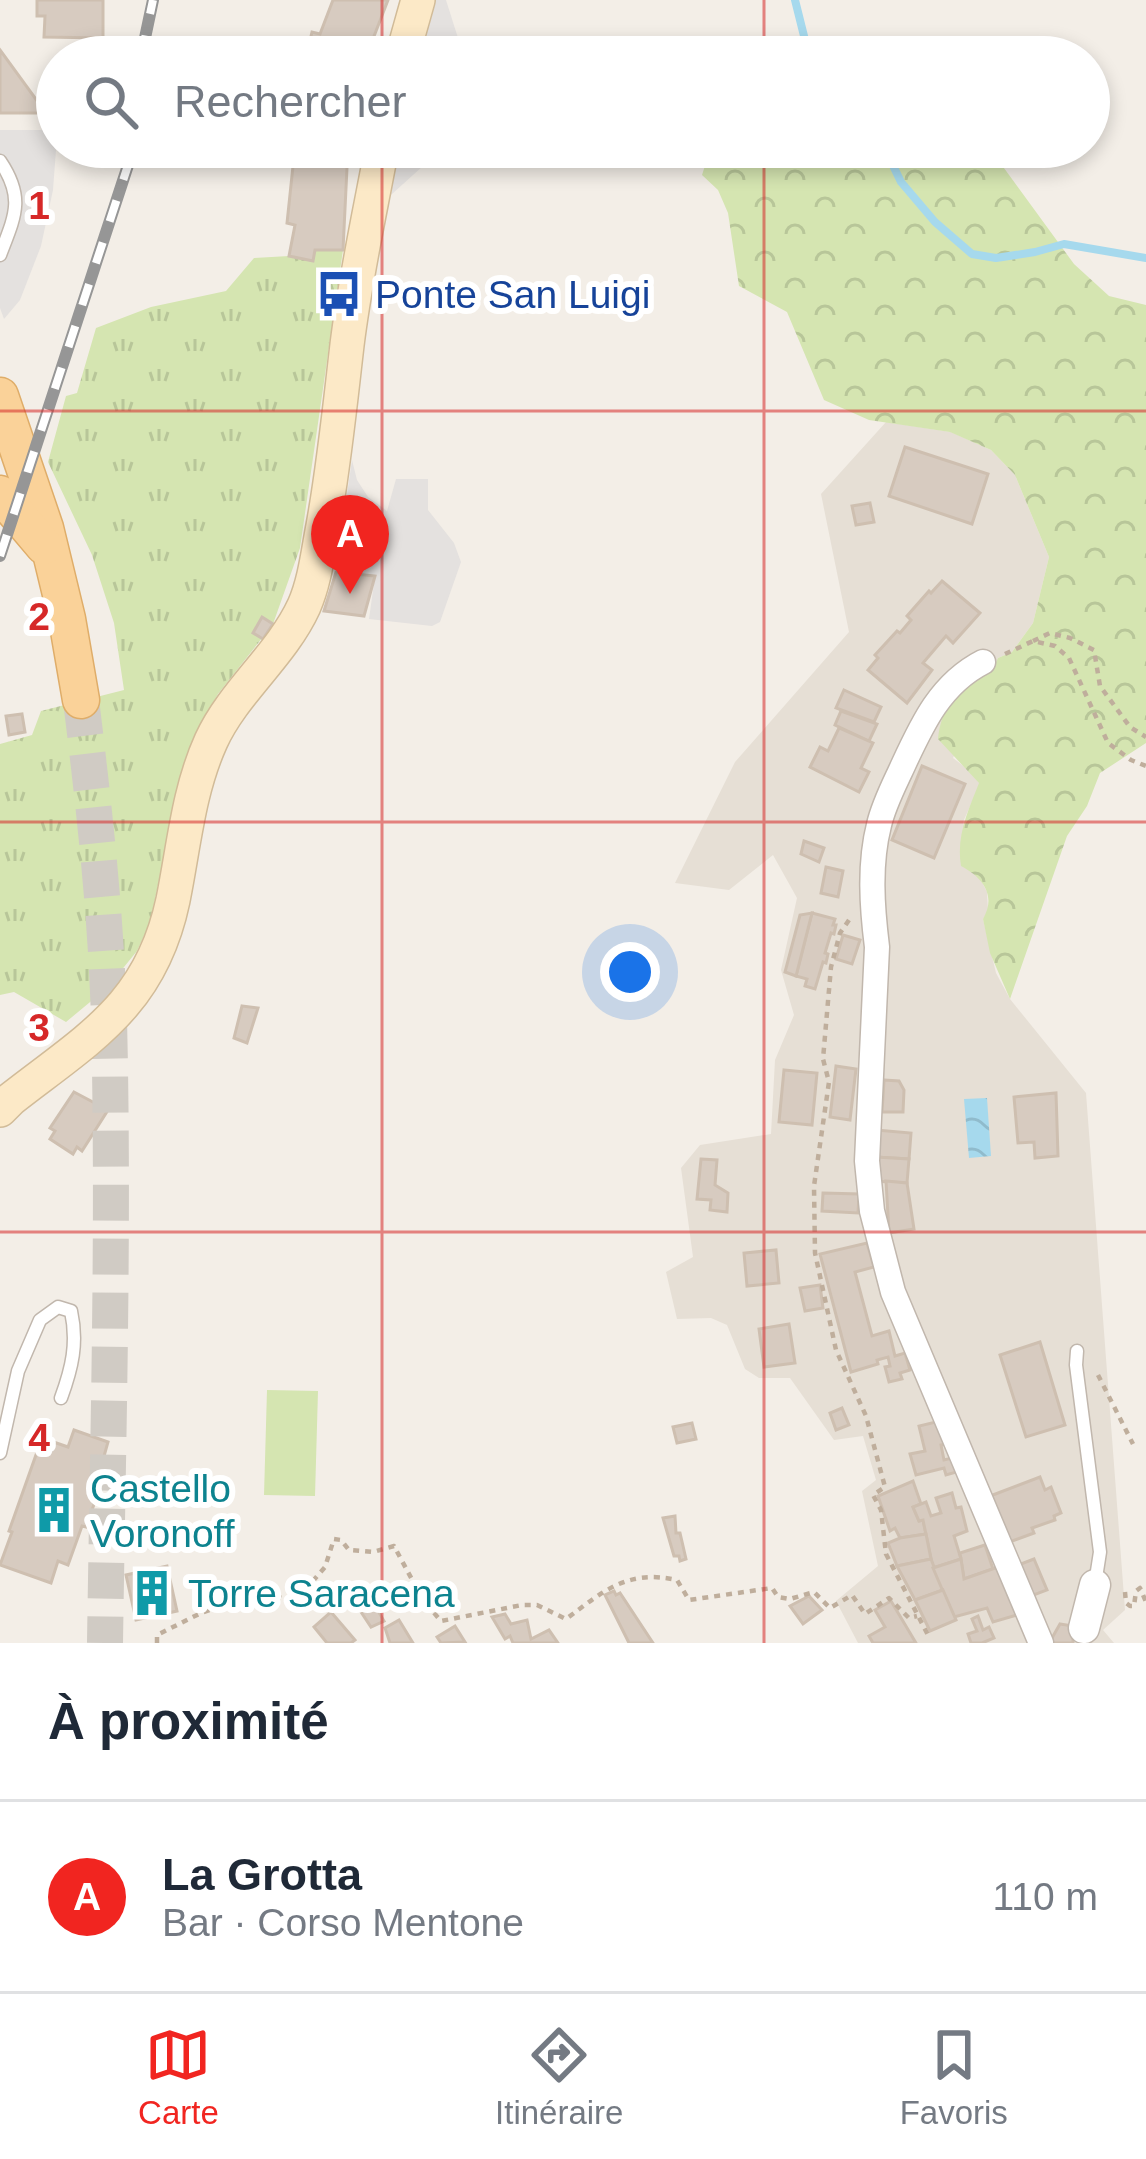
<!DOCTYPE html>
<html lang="fr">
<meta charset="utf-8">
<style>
body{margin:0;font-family:Helvetica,sans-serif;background:#f2f2f3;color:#1f2937}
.you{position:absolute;left:630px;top:972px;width:42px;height:42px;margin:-30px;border:9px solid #fff;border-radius:50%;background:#1a73e8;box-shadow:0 0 0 18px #1a73e833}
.badge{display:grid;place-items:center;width:78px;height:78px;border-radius:50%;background:#f12520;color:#fff;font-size:39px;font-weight:700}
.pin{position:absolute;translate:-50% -99px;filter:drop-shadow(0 3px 6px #0008)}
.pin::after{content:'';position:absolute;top:63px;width:42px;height:36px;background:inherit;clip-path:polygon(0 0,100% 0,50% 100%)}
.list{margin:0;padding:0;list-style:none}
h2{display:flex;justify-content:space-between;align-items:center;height:156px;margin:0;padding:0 48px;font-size:51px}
h2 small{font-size:39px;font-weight:400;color:#747a83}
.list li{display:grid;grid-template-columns:78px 1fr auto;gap:36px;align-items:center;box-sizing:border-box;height:192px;padding:0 48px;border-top:3px solid #e0e1e3}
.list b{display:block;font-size:45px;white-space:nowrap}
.list p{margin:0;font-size:39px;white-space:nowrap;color:#747a83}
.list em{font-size:39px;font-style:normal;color:#747a83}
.icon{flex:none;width:66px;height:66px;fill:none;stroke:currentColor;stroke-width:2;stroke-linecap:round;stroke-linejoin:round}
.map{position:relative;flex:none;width:1146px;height:1643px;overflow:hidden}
.search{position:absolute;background:#fff;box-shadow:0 6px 18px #0003;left:36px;right:36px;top:36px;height:132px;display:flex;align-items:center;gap:30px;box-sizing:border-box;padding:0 42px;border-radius:66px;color:#747a83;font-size:45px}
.sheet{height:348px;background:#fff}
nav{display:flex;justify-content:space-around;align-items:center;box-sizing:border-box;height:168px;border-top:3px solid #e0e1e3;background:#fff;font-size:33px;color:#747a83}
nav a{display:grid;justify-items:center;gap:6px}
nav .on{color:#f12520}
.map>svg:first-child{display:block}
.residential{fill:#e6dfd5}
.grass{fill:url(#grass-tufts)}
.forest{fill:url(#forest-crowns)}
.pitch{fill:#d5e5b1}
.parking{fill:#e4e1df}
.water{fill:url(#water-waves)}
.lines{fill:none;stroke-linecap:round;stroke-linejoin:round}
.stream{stroke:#a6d9ed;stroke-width:8}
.building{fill:#d7cbc0;stroke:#cebfb0;stroke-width:3}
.primary-tunnel{stroke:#d0cbc4;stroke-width:36;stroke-dasharray:36 18;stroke-linecap:butt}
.service-casing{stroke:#c1b7ad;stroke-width:15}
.minor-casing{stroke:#c1b7ad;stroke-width:27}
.tertiary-casing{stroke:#c1b7ad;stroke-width:33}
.secondary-casing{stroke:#d1bb98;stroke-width:36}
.primary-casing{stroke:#dfad69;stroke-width:39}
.path{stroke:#bfae9c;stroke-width:4.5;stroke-dasharray:6 6;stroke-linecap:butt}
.service{stroke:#fff;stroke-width:12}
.minor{stroke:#fff;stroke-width:24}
.tertiary{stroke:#fff;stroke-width:30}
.secondary{stroke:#fce9c7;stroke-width:33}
.primary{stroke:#fad299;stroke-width:36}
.rail-casing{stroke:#969696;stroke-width:12}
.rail{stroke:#fff;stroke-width:8;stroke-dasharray:22;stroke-linecap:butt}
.grid{fill:none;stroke:#d62828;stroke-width:3;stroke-opacity:0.55}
.labels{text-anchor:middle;stroke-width:12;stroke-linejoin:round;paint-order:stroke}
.transit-label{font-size:39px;fill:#164399;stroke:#fff;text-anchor:start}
.culture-label{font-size:39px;fill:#0d838f;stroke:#fff;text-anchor:start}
.grid-label{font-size:39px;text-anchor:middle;font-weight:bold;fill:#d62828;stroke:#fff;stroke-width:12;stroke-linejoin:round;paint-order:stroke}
</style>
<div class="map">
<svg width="1146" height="1643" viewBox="0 0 1146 1643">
<defs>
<pattern id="grass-tufts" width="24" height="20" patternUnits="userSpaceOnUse" patternTransform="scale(3)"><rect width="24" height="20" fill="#d5e5b1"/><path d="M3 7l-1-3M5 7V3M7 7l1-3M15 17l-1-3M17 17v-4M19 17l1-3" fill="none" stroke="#b8c699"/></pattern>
<pattern id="forest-crowns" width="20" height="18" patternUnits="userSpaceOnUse" patternTransform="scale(3)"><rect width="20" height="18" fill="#d5e5b1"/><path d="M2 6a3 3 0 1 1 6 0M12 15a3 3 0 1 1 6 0" fill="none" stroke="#b8c699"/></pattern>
<pattern id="water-waves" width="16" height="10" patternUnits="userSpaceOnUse" patternTransform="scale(3)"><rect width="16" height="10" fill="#a6d9ed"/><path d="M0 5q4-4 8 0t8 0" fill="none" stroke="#90bbcc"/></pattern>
</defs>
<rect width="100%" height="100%" fill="#f3eee7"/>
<!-- residential -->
<polygon class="residential" points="886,422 951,432 991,450 1015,475 1049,557 1033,623 1012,652 998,658 953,758 970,771 980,784 963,822 978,874 987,892 988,911 983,919 996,973 1010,999 1086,1093 1125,1610 1103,1630 1114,1643 858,1643 836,1601 878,1566 862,1491 876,1480 863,1436 834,1440 790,1378 759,1378 745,1369 727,1325 711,1318 677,1319 666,1272 693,1257 681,1168 700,1145 771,1134 775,1060 794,1015 781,970 797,898 773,855 729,890 675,883 735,762 849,632 821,494"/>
<!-- grass -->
<polygon class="grass" points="315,250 343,250 300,548 273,624 218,694 196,732 180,780 150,923 137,951 107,988 66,1022 14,992 0,995 0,744 32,735 41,711 124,690 114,623 92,555 48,462 66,396 77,393 96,328 151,307 226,291 254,258 289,256 312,261"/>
<!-- forest -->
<path class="forest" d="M711,147H980L993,153L1074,264L1109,296L1146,305V743L1100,773L1087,806L1067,836L1010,999L990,953L983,919C997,895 982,877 961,866C956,836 968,811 979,783L938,739C941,708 959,679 991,672L998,658L1012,652L1033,623L1049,557L1015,475L991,450L950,432L869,420L824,400L787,312L739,286L728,213L718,190L702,175Z"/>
<!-- pitch -->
<polygon class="pitch" points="267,1390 318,1391 315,1496 264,1495"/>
<!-- parking -->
<g class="parking">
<polygon points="434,0 446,0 464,57 422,57"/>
<polygon points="0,130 46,130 56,150 53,190 41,246 20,300 4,319 0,308"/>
<polygon points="400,147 444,147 382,203 391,177"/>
<polygon points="352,460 357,480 368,497 387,511 396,479 428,479 428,510 454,543 461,562 440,622 432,626 369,619 375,576 336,571"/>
</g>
<!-- water -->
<polygon class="water" points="987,1098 991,1156 969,1158 964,1099"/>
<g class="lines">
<!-- stream -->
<g class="stream">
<polyline points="795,0 806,44 816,57"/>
<polyline points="884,147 901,182 935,222 972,254 996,258 1035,252 1064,244 1146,258"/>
</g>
</g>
<!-- building -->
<g class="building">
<polygon points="37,0 103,0 103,38 44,37 45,16 37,16"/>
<polygon points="333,0 388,0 366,57 306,57 312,32 320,34"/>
<polygon points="0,50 46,113 0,113"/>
<polygon points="295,147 348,147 343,250 315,250 313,261 289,256 295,225 287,223"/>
<polygon points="905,447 988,474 972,524 889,496"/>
<polygon points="870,503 874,522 856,525 852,506"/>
<polygon points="336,572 375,576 364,616 324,611"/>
<polygon points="942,581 980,613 953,643 946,636 923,663 932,670 907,703 868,670 878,658 875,655 897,631 900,633 911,620 907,616 929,591 931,593"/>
<polygon points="262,617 273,624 263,639 253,633"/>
<polygon points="844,690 881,707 874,722 836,708"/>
<polygon points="841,711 877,724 869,741 835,725"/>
<polygon points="22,714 25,732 9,735 6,716"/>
<polygon points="839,728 873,743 861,768 869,772 859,792 810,767 820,747 828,751"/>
<polygon points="922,766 965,784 934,858 892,840"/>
<polygon points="804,841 824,848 819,862 801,854"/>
<polygon points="826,867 843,871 838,897 821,893"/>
<polygon points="812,913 835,919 833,925 836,925 834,934 831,933 825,953 828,954 826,963 823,962 815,989 805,986 807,979 796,976"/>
<polygon points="812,913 796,976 785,972 800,915"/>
<polygon points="843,935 860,940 852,964 836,959"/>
<polygon points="242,1006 258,1008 247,1043 234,1038"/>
<polygon points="836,1066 856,1069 850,1120 830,1117"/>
<polygon points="784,1070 817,1073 812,1125 779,1122"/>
<polygon points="884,1080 899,1081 904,1090 903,1112 882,1112"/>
<polygon points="74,1092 108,1110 82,1151 77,1147 73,1154 50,1139 55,1131 50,1128"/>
<polygon points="1056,1093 1058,1156 1035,1158 1034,1142 1018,1143 1014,1097"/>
<polygon points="876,1130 911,1133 909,1159 875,1157"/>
<polygon points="875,1157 909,1159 907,1183 873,1181"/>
<polygon points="701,1159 717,1160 715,1185 728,1193 727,1212 710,1210 711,1200 697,1199"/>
<polygon points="886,1181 907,1183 914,1229 889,1233"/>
<polygon points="823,1193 859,1194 858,1213 822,1211"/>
<polygon points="867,1243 874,1267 855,1272 872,1336 889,1331 895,1356 905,1353 910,1370 900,1373 902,1379 889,1382 885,1367 890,1366 888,1357 877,1360 878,1364 851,1372 820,1254"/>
<polygon points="776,1250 779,1283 747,1286 744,1253"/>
<polygon points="820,1285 823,1308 805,1311 800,1288"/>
<polygon points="789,1324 795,1363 764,1367 759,1329"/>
<polygon points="1040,1342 1065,1425 1026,1437 1000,1355"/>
<polygon points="842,1408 849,1425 836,1430 830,1413"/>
<polygon points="940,1421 946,1444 941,1445 944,1460 956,1457 960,1471 946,1475 944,1468 916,1475 910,1454 925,1451 919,1426"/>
<polygon points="692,1423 696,1439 677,1443 673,1427"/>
<polygon points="74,1430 108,1442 94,1492 98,1493 86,1527 82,1526 68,1565 58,1561 51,1583 0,1565 12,1532 9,1531 42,1438 68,1447"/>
<polygon points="1040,1477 1045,1490 1051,1487 1061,1513 1054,1516 1055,1520 1032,1528 1034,1533 1001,1545 985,1498"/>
<polygon points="913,1481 921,1504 913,1507 919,1521 923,1520 926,1534 900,1538 895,1528 890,1531 878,1496"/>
<polygon points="952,1493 956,1508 961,1507 967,1531 954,1536 961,1559 933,1568 923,1520 919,1521 913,1507 926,1502 931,1516 941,1513 936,1498"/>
<polygon points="675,1516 676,1533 680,1533 686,1559 680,1561 679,1556 674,1556 663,1518"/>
<polygon points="926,1534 931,1559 897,1566 888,1543 900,1538"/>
<polygon points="985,1545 993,1569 964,1579 960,1553"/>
<polygon points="931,1559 943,1590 915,1600 897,1566"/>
<polygon points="961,1559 964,1579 998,1567 1017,1615 993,1622 987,1608 954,1617 933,1568"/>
<polygon points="1034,1559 1047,1590 1031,1596 1013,1567"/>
<polygon points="167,1566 177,1611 136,1620 126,1575"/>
<polygon points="943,1590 956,1620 930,1631 915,1600"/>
<polygon points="614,1591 616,1595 620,1593 653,1643 629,1643 605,1595"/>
<polygon points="809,1596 822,1610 803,1624 790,1606"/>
<polygon points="891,1601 916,1643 873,1643 869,1636 885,1627 875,1610"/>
<polygon points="374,1604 384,1621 371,1627 361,1612"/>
<polygon points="331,1612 355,1640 351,1643 327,1643 314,1627"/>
<polygon points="505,1614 511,1624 527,1620 531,1639 549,1630 558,1643 513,1643 510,1636 505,1639 492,1617"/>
<polygon points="978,1616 983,1630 989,1627 994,1638 982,1643 971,1643 968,1634 977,1631 972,1619"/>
<polygon points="399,1620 413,1643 390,1643 385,1628"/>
<polygon points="1060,1624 1073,1626 1073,1643 1053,1643 1052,1638"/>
<polygon points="455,1626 465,1642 441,1643 437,1637"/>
</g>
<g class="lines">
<!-- primary-tunnel -->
<path class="primary-tunnel" d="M81,700C94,806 106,913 109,1019C114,1227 108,1435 105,1643"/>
<defs>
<g id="service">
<path d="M0,161C25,198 15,216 0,255"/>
<polyline points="1077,1351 1076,1365 1100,1552 1095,1584"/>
<path d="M0,1453L18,1371L40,1320L58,1307L71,1311C78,1343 72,1368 61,1398"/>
</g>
<path id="minor" d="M983,662C938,685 920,729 900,772C892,789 883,807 879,825C869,864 872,907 877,947L867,1161L872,1211L893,1292L1041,1643"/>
<polyline id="tertiary" points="1084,1628 1095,1585"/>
<g id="secondary">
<polyline points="402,57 418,0"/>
<path d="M0,1110L11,1099C89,1038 151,1005 173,900C184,846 188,792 211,741C234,691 281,656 304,606C315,581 318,552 323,526C334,466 340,405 347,345C355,279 370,212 382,147"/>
</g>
<g id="primary">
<polyline points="0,396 45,528 67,619 81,700"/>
<polyline points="0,494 44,546"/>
</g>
</defs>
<!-- service casing -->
<use href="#service" class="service-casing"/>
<!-- minor casing -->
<use href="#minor" class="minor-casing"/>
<!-- tertiary casing -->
<use href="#tertiary" class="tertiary-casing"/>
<!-- secondary casing -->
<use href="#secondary" class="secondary-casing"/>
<!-- primary casing -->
<use href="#primary" class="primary-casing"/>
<!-- path -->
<g class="path">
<polyline points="688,57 704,51"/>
<polyline points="451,147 481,157 524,147"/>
<polyline points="1033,641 1050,633 1070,638 1094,650 1100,686 1130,727 1146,737"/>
<polyline points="1005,654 1033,641 1055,646 1069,658 1108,743 1131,760 1146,766"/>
<polyline points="849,920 840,933 831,967 823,1059 829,1082 814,1186 815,1253 836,1350 866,1416 885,1487 873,1495 881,1510 886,1554 928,1635"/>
<polyline points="1098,1375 1133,1444"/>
<polyline points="1125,1592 1126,1603 1130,1606 1134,1606 1136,1591 1140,1588 1146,1602"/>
<path d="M157,1643V1635L201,1613L228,1604L239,1587C259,1584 275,1598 295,1602L325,1567L334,1539L341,1540L349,1550L373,1552L394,1546L423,1600L441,1621L522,1605H537L566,1619C604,1591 627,1569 677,1580L689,1600L772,1588L778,1597L790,1599L814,1592L830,1608L852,1595L865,1614L889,1598L909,1618L917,1616"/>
</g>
<!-- service -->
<use href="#service" class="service"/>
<!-- minor -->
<use href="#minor" class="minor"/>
<!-- tertiary -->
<use href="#tertiary" class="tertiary"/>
<!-- secondary -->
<use href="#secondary" class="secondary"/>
<!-- primary -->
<use href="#primary" class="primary"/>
<defs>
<g id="rail">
<polyline points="141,57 153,0"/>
<polyline points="0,556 134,147"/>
</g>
</defs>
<!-- rail casing -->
<use href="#rail" class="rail-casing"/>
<!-- rail -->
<use href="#rail" class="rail"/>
</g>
<!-- grid -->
<path class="grid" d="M382,0V57M764,0V57M382,147V1643M764,147V1643M0,411H1146M0,822H1146M0,1232H1146"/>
<!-- icons -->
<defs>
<symbol id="bus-bare" viewBox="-9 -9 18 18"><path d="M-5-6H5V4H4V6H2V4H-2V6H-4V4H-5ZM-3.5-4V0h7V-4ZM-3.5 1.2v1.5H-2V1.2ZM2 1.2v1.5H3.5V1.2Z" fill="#1a4fb4" stroke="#fff" stroke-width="2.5" paint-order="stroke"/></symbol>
<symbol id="building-bare" viewBox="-9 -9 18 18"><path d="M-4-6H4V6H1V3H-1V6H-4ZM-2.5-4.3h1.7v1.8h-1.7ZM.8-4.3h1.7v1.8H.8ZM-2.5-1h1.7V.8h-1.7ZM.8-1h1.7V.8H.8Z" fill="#0f9aa8" stroke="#fff" stroke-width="2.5" paint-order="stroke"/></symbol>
</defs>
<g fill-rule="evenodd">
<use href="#bus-bare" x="306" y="261" width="66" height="66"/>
<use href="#building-bare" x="21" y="1477" width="66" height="66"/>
<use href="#building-bare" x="119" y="1560" width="66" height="66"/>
</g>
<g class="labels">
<!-- transit labels -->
<g class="transit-label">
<text x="375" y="308">Ponte San Luigi</text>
</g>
<!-- culture labels -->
<g class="culture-label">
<text x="90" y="1502">Castello<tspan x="90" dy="45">Voronoff</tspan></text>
<text x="188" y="1607">Torre Saracena</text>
</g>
</g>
<g class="grid-label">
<text x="39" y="219">1</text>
<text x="39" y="630">2</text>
<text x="39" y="1041">3</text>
<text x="39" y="1451">4</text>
</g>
</svg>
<div class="you"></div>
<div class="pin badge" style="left:350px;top:594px">A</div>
<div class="search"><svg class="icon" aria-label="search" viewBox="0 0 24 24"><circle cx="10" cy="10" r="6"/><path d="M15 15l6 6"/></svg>Rechercher</div>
</div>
<section class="sheet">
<h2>À proximité<small></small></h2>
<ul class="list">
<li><span class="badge">A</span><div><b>La Grotta</b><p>Bar · Corso Mentone</p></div><em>110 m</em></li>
</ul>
</section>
<nav>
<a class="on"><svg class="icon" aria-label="map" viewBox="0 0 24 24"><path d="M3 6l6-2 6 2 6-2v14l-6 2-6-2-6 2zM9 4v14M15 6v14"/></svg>Carte</a>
<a><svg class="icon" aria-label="directions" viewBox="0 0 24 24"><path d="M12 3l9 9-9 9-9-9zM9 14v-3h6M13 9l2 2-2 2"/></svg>Itinéraire</a>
<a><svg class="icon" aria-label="saved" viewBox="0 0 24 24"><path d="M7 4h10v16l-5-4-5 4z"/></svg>Favoris</a>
</nav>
